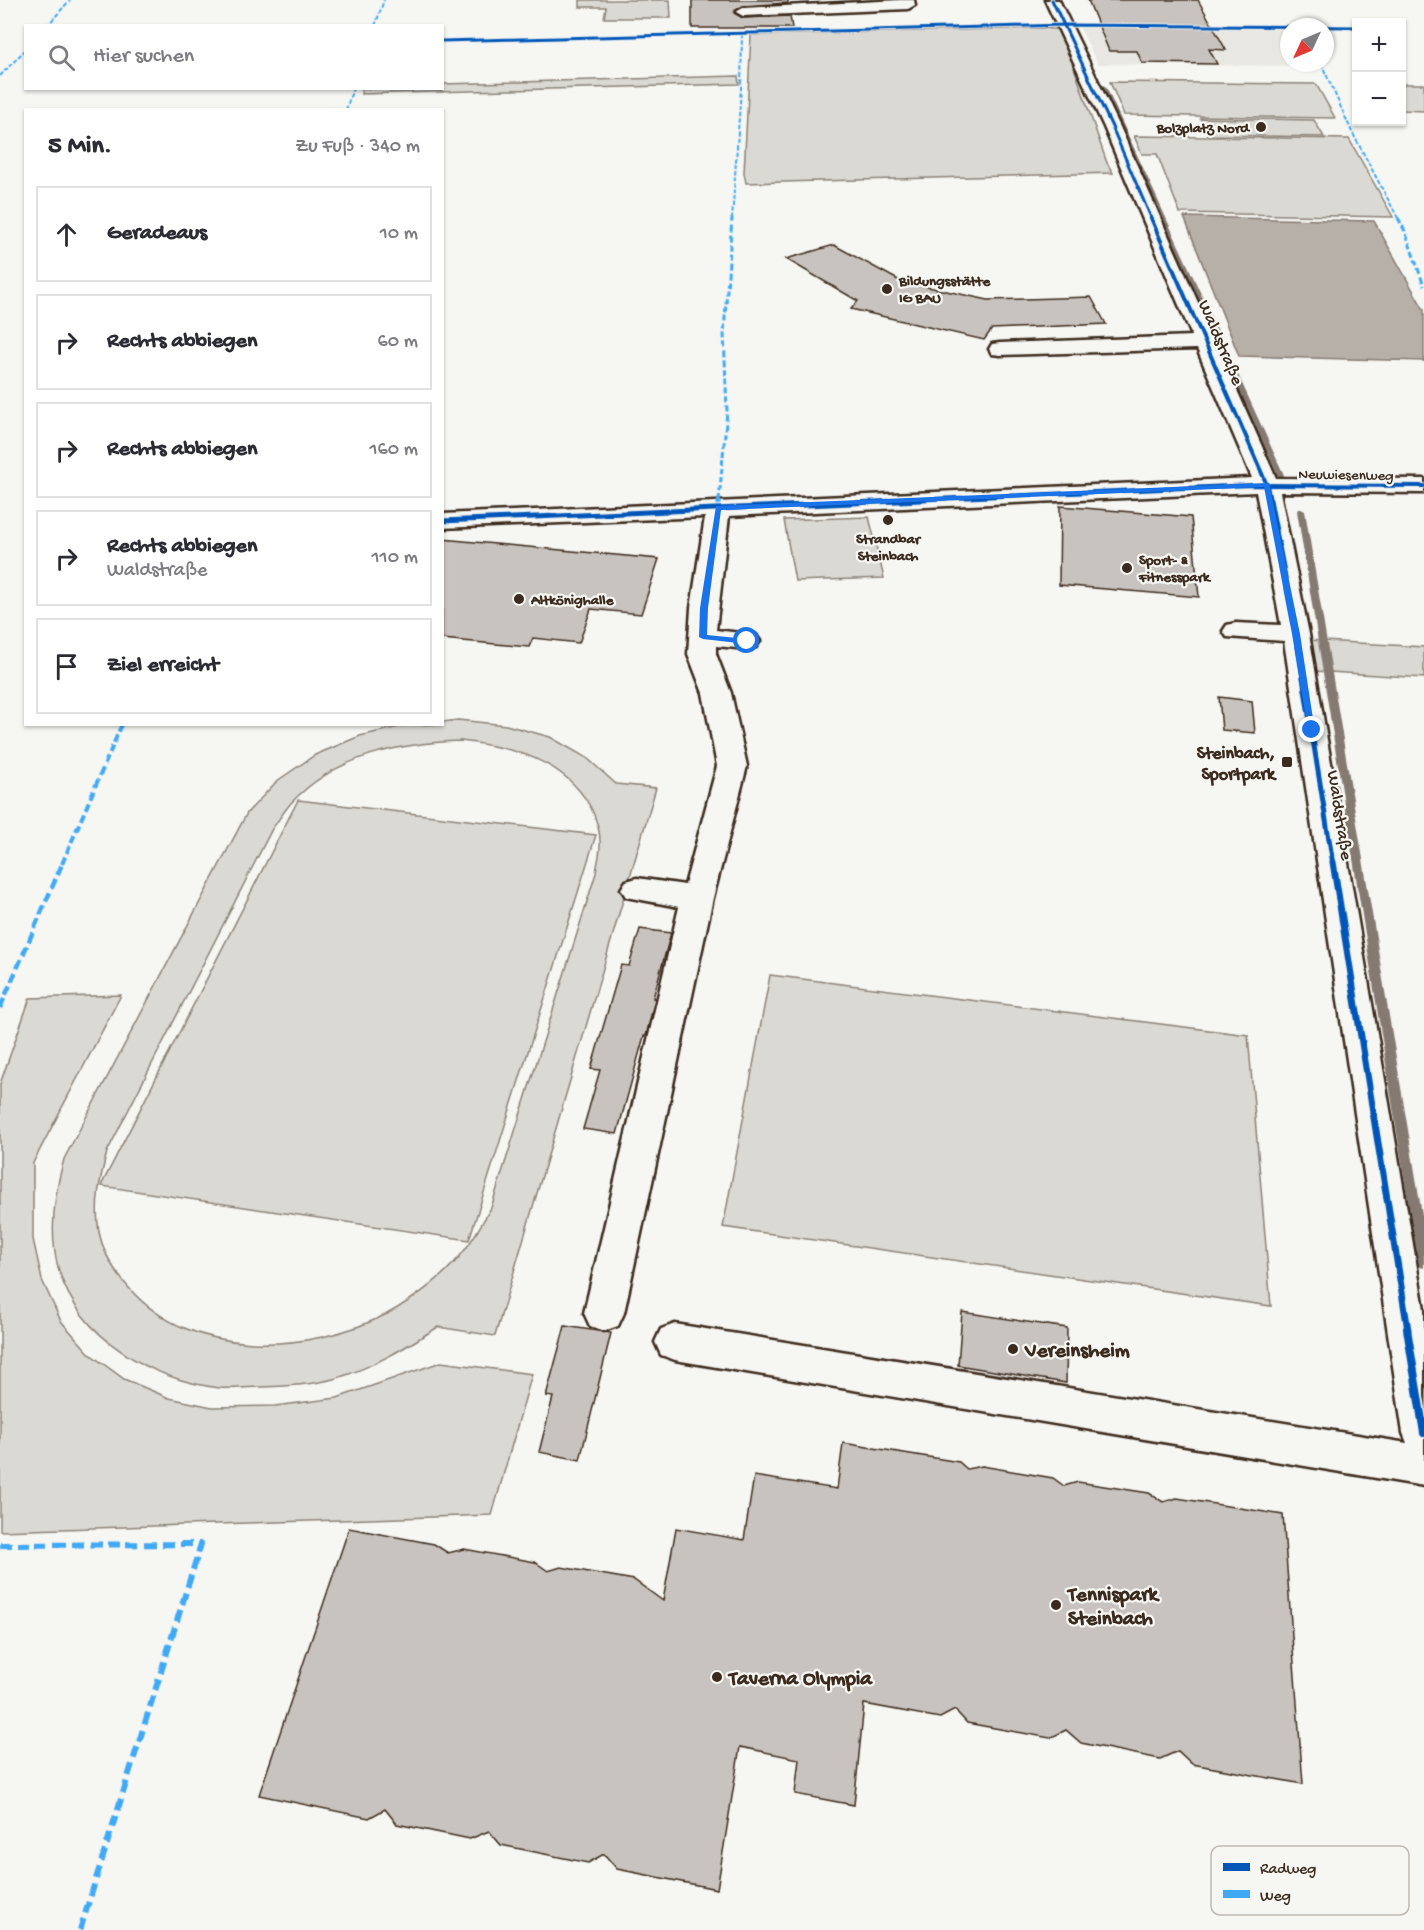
<!DOCTYPE html>
<html lang="de">
<meta charset="utf-8">
<style>
body{margin:0;font-family:"Gochi Hand",sans-serif;background:#f7f7f7;color:#2b2b33}
.controls{position:absolute;right:18px;top:18px;display:grid;overflow:hidden;border-radius:0px;box-shadow:0 2px 4px #0004}
.controls button{width:54px;height:54px;display:grid;place-items:center;padding:0;border:0;border-bottom:2px solid #e1e1e2;background:#fff;color:#2b2b33;font:30px sans-serif}
.compass{position:absolute;left:1280px;top:18px;width:54px;height:54px;border-radius:50%;background:#fff;box-shadow:0 2px 4px #0004;rotate:226deg}
.stop{position:absolute;width:18px;height:18px;margin:-14px;border:4px solid #1a73e8;border-radius:50%;background:#fff}
.stop.end{background:#1a73e8;border-color:#fff;box-shadow:0 2px 6px #0008}
.list{margin:0;padding:0;list-style:none}
h2{display:flex;justify-content:space-between;align-items:center;height:78px;margin:0;padding:0 24px;font-size:26px}
h2 small{font-size:20px;font-weight:400;color:#7c7c81}
.list li{display:grid;grid-template-columns:39px 1fr auto;gap:18px;align-items:center;box-sizing:border-box;height:96px;margin:0 12px 12px;padding:0 12px;border:2px solid #e1e1e2;border-radius:0px}
.list b{display:block;font-size:22px;white-space:nowrap}
.list p{margin:0;font-size:20px;white-space:nowrap;color:#7c7c81}
.list em{font-size:20px;font-style:normal;color:#7c7c81}
.icon{flex:none;width:33px;height:33px;fill:none;stroke:currentColor;stroke-width:2;stroke-linecap:round;stroke-linejoin:round}
.map{position:relative;flex:none;width:1424px;height:1930px;overflow:hidden}
.search{position:absolute;background:#fff;box-shadow:0 2px 4px #0004;left:24px;top:24px;width:420px;height:66px;display:flex;align-items:center;gap:15px;box-sizing:border-box;padding:0 21px;border-radius:0px;color:#7c7c81;font-size:22px}
.panel{position:absolute;background:#fff;box-shadow:0 2px 4px #0004;left:24px;top:108px;width:420px;height:618px;border-radius:0px}
.map>svg:first-child{display:block}
.built{fill:#e8e7e2}
.green{fill:#dad9d3;stroke:#8a8278;stroke-width:1.5;fill-rule:evenodd}
.water{fill:#b6b0a9;stroke:#857a71;stroke-width:1.5}
.lines{fill:none;stroke-linecap:round;stroke-linejoin:round}
.stream{fill:#857a71;fill-rule:evenodd}
.building{fill:#c8c3be;stroke:#3b2a1e;stroke-width:1.5}
.minor-casing{stroke:#3b2a1e;stroke-width:5}
.minor{fill:#f6f6f2;fill-rule:evenodd}
.quiet-far4{stroke:#3fa9f5;stroke-width:2;stroke-dasharray:4.5 2;stroke-linecap:butt}
.quiet-far3{stroke:#3fa9f5;stroke-width:3;stroke-dasharray:6 3;stroke-linecap:butt}
.quiet-far2{stroke:#3fa9f5;stroke-width:4;stroke-dasharray:8 4;stroke-linecap:butt}
.quiet-far1{stroke:#3fa9f5;stroke-width:4.5;stroke-dasharray:10 4.5;stroke-linecap:butt}
.quiet{stroke:#3fa9f5;stroke-width:6;stroke-dasharray:12 6;stroke-linecap:butt}
.cycleway-far4-casing{stroke:#f6f6f2;stroke-width:5}
.cycleway-far3-casing{stroke:#f6f6f2;stroke-width:6}
.cycleway-far2-casing{stroke:#f6f6f2;stroke-width:8}
.cycleway-far1-casing{stroke:#f6f6f2;stroke-width:10}
.cycleway-casing{stroke:#f6f6f2;stroke-width:12}
.cycleway-far4{stroke:#0057b8;stroke-width:3}
.cycleway-far3{stroke:#0057b8;stroke-width:4}
.cycleway-far2{stroke:#0057b8;stroke-width:5}
.cycleway-far1{stroke:#0057b8;stroke-width:7}
.cycleway{stroke:#0057b8;stroke-width:8}
.route{fill:#1a73e8}
.poi-dot{fill:#3b2a1e;stroke:#f6f6f2;stroke-width:2}
.labels{text-anchor:middle;stroke-width:4.5;stroke-linejoin:round;paint-order:stroke}
.far-poi-label{font-size:15px;font-weight:bold;fill:#3b2a1e;stroke:#f6f6f2;text-anchor:start}
.far-street-label{font-size:15px;fill:#3b2a1e;stroke:#f6f6f2}
.street-label{font-size:18px;fill:#3b2a1e;stroke:#f6f6f2}
.poi-label{font-size:18px;font-weight:bold;fill:#3b2a1e;stroke:#f6f6f2;text-anchor:end}
.near-poi-label{font-size:21px;font-weight:bold;fill:#3b2a1e;stroke:#f6f6f2;text-anchor:start}
.key{fill:#f6f6f2;stroke:#beb9b2;stroke-width:1.5}
.key-label{font-size:16px;fill:#3b2a1e}
</style>
<div class="map">
<svg width="1424" height="1930" viewBox="0 0 1424 1930">
<rect width="100%" height="100%" fill="#f6f6f2"/>
<filter id="ink" filterUnits="userSpaceOnUse"><feTurbulence type="fractalNoise" baseFrequency=".0167" numOctaves="2"/><feDisplacementMap in="SourceGraphic" scale="12" xChannelSelector="R" yChannelSelector="G"/><feConvolveMatrix kernelMatrix="1 2 1 2 8 2 1 2 1" color-interpolation-filters="sRGB"/></filter>
<g filter="url(#ink)">
<!-- built -->
<polygon class="built" points="1079,26 1289,29 1289,63 1318,63 1320,66 1098,64"/>
<!-- green -->
<g class="green">
<polygon points="580,0 670,0 671,18 604,18 606,7 580,7"/>
<polygon points="1044,28 1061,30 1107,163 1113,173 746,183 744,173 751,35"/>
<polygon points="738,76 739,84 361,94 362,89 442,88 443,84"/>
<polygon points="1110,82 1316,84 1335,118 1124,115"/>
<polygon points="1402,84 1424,84 1424,111 1402,110"/>
<polygon points="1200,118 1314,120 1324,137 1208,135"/>
<polygon points="1134,136 1349,139 1393,217 1180,213 1157,154 1142,154"/>
<polygon points="869,517 884,578 795,581 784,520"/>
<polygon points="1307,640 1424,647 1424,678 1314,671"/>
<path d="M458,720L506,725L550,737L587,758L616,784L656,788L495,1336L438,1327C406,1347 374,1367 337,1378C314,1385 285,1386 260,1387C247,1387 233,1389 220,1388C152,1380 80,1338 59,1271C48,1234 54,1195 64,1159L247,813L277,781L315,755L360,736L407,725L442,724L443,722ZM461,741C511,747 563,759 590,806C596,817 601,833 600,846C600,855 597,864 596,873L491,1208C483,1221 476,1235 467,1247C448,1274 416,1298 387,1314C308,1354 191,1360 129,1288C115,1272 103,1253 99,1232C94,1204 100,1179 107,1152L272,829C278,821 284,811 291,803C335,756 399,743 461,741Z"/>
<polygon points="298,800 596,835 469,1240 101,1186"/>
<polygon points="770,975 1248,1035 1271,1306 723,1227"/>
<polygon points="121,995 33,1163 33,1239 42,1280 61,1321 90,1354 124,1379 169,1398 212,1407 275,1406 337,1398 441,1362 532,1374 492,1515 0,1531 0,1084 30,998"/>
</g>
<!-- water -->
<polygon class="water" points="1184,217 1374,221 1424,310 1424,361 1239,356"/>
<g class="lines">
<!-- stream -->
<g class="stream">
<polygon points="1103,85 1106,87 1284,475 1283,477 1276,475 1100,87"/>
<polygon points="1298,509 1301,509 1305,511 1424,1226 1424,1268 1420,1267 1418,1263 1297,511"/>
</g>
</g>
<!-- building -->
<g class="building">
<polygon points="692,0 788,0 788,3 743,6 734,13 743,18 790,16 792,28 692,28"/>
<polygon points="1088,0 1198,0 1226,50 1209,49 1217,64 1142,63 1137,51 1109,51"/>
<polygon points="834,245 900,281 988,300 1091,297 1106,324 992,329 984,340 851,309 858,301 786,259"/>
<polygon points="1060,506 1191,517 1199,597 1059,585"/>
<polygon points="442,539 659,559 641,614 591,609 579,643 533,638 529,647 442,639"/>
<polygon points="1219,697 1252,701 1255,733 1222,730"/>
<polygon points="640,929 671,933 653,998 655,999 646,1036 644,1036 617,1134 583,1129 600,1070 591,1069 621,965 629,966"/>
<polygon points="962,1312 1067,1328 1066,1383 958,1365"/>
<polygon points="565,1326 611,1333 580,1460 539,1452 553,1397 546,1396"/>
<polygon points="843,1443 959,1462 967,1469 982,1466 1053,1478 1064,1486 1078,1482 1149,1493 1163,1502 1177,1498 1283,1515 1303,1784 1192,1764 1178,1751 1160,1759 1081,1743 1066,1730 1050,1738 967,1723 955,1710 940,1718 864,1704 854,1805 795,1794 799,1759 740,1747 717,1889 617,1869 604,1854 588,1863 501,1845 489,1831 470,1839 397,1824 385,1809 369,1818 259,1795 349,1528 434,1544 448,1553 464,1549 535,1562 548,1571 561,1567 634,1580 663,1601 676,1528 744,1540 754,1476 837,1489"/>
</g>
<g class="lines">
<defs>
<g id="minor">
<polygon points="900,0 914,0 915,5 908,9 743,16 736,12 743,8"/>
<polygon points="1045,0 1059,0 1120,127 1276,478 1424,479 1424,493 1280,492 1309,634 1424,1309 1424,1486 675,1360 661,1355 655,1342 661,1329 675,1324 1407,1443 1403,1433 1284,641 1227,637 1223,631 1227,625 1236,623 1281,625 1256,492 729,516 716,630 756,635 760,641 756,647 747,649 716,646 716,654 731,693 747,766 713,898 624,1313 618,1326 604,1331 590,1326 584,1313 679,907 626,897 621,889 626,881 637,878 685,885 717,766 703,693 688,654 691,608 705,517 442,528 442,514 1252,478 1197,349 1000,355 992,354 989,349 992,344 1000,343 1192,336 1104,127"/>
</g>
</defs>
<!-- minor casing -->
<use href="#minor" class="minor-casing"/>
<!-- minor -->
<use href="#minor" class="minor"/>
<!-- quiet-far4 -->
<g class="quiet-far4">
<polyline points="47,26 70,0"/>
<polyline points="375,26 384,0"/>
<polyline points="1321,63 1352,132 1399,220"/>
<polyline points="0,76 26,49"/>
<polyline points="346,110 353,88"/>
<polyline points="732,220 741,88 742,34 737,34"/>
</g>
<!-- quiet-far3 -->
<g class="quiet-far3">
<polyline points="1398,218 1405,231 1424,286"/>
<polyline points="719,501 727,411 724,333 732,218"/>
</g>
<!-- quiet-far2 -->
<g class="quiet-far2">
<polyline points="718,508 719,500"/>
<polyline points="62,864 122,724"/>
</g>
<!-- quiet-far1 -->
<polyline class="quiet-far1" points="0,1008 63,862"/>
<!-- quiet -->
<polyline class="quiet" points="0,1545 201,1544 80,1930"/>
<defs>
<g id="cycleway-far4">
<polyline points="1052,0 1112,127 1152,220"/>
<polyline points="442,41 1065,25 1356,27"/>
</g>
<g id="cycleway-far3">
<polyline points="1151,218 1267,485 1270,501"/>
<polyline points="887,501 1253,485 1424,486"/>
</g>
<g id="cycleway-far2">
<polyline points="1270,500 1296,634 1333,864"/>
<polyline points="442,521 921,500"/>
</g>
<polyline id="cycleway-far1" points="1333,862 1408,1330"/>
<polyline id="cycleway" points="1407,1329 1424,1433"/>
</defs>
<!-- cycleway-far4 casing -->
<use href="#cycleway-far4" class="cycleway-far4-casing"/>
<!-- cycleway-far3 casing -->
<use href="#cycleway-far3" class="cycleway-far3-casing"/>
<!-- cycleway-far2 casing -->
<use href="#cycleway-far2" class="cycleway-far2-casing"/>
<!-- cycleway-far1 casing -->
<use href="#cycleway-far1" class="cycleway-far1-casing"/>
<!-- cycleway casing -->
<use href="#cycleway" class="cycleway-casing"/>
<!-- cycleway-far4 -->
<use href="#cycleway-far4" class="cycleway-far4"/>
<!-- cycleway-far3 -->
<use href="#cycleway-far3" class="cycleway-far3"/>
<!-- cycleway-far2 -->
<use href="#cycleway-far2" class="cycleway-far2"/>
<!-- cycleway-far1 -->
<use href="#cycleway-far1" class="cycleway-far1"/>
<!-- cycleway -->
<use href="#cycleway" class="cycleway"/>
</g>
</g>
<!-- route -->
<polygon class="route" points="1269,483 1300,634 1315,732 1308,730 1292,634 1264,487 721,510 708,608 707,635 747,639 751,641 747,644 703,639 699,637 700,608 716,506"/>
<!-- markers -->
<g class="poi-dot">
<circle cx="1261" cy="127" r="6"/>
<circle cx="887" cy="289" r="6"/>
<circle cx="888" cy="520" r="6"/>
<circle cx="1127" cy="568" r="6"/>
<circle cx="519" cy="599" r="6"/>
<rect x="1281" y="756" width="12" height="12" rx="3"/>
<circle cx="1013" cy="1349" r="6"/>
<circle cx="1056" cy="1605" r="6"/>
<circle cx="717" cy="1677" r="6"/>
</g>
<g class="labels">
<!-- far-poi labels -->
<g class="far-poi-label">
<text x="1249" y="132" text-anchor="end">Bolzplatz Nord</text>
<text x="899" y="285">Bildungsstätte<tspan x="899" dy="17">IG BAU</tspan></text>
<text x="888" y="543" text-anchor="middle">Strandbar<tspan x="888" dy="17">Steinbach</tspan></text>
<text x="1139" y="564">Sport- &amp;<tspan x="1139" dy="17">Fitnesspark</tspan></text>
<text x="531" y="604">Altkönighalle</text>
</g>
<!-- far-street labels -->
<g class="far-street-label">
<text transform="translate(1346 474) rotate(1)" y="5">Neuwiesenweg</text>
</g>
<!-- street labels -->
<g class="street-label">
<text transform="translate(1222 342) rotate(67)" y="6">Waldstraße</text>
<text transform="translate(1341 815) rotate(81)" y="6">Waldstraße</text>
</g>
<!-- poi labels -->
<g class="poi-label">
<text x="1275" y="758">Steinbach,<tspan x="1275" dy="21">Sportpark</tspan></text>
</g>
<!-- near-poi labels -->
<g class="near-poi-label">
<text x="1025" y="1356">Vereinsheim</text>
<text x="1068" y="1600">Tennispark<tspan x="1068" dy="24">Steinbach</tspan></text>
<text x="729" y="1684">Taverna Olympia</text>
</g>
</g>
<!-- legend -->
<rect x="1211" y="1846" width="198" height="69" rx="9" class="key"/>
<rect x="1223" y="1863" width="27" height="8" fill="#0057b8"/>
<rect x="1223" y="1890" width="27" height="8" fill="#3fa9f5"/>
<g class="key-label">
<text x="1260" y="1873">Radweg</text>
<text x="1260" y="1900">Weg</text>
</g>
</svg>
<div class="controls">
<button>+</button>
<button>−</button>
</div>
<svg class="compass" viewBox="-18 -18 36 36"><path d="M0-13l5 13h-10z" fill="#e53935"/><path d="M0 13l5-13h-10z" fill="#7c7c81"/></svg>
<div class="stop" style="left:747px;top:641px"></div>
<div class="stop end" style="left:1312px;top:730px"></div>
<div class="search"><svg class="icon" aria-label="search" viewBox="0 0 24 24"><circle cx="10" cy="10" r="6"/><path d="M15 15l6 6"/></svg>Hier suchen</div>
<section class="panel">
<h2>5 Min.<small>Zu Fuß · 340 m</small></h2>
<ul class="list">
<li><svg class="icon" aria-label="ahead" viewBox="0 0 24 24"><path d="M12 20V5M6 11l6-6 6 6"/></svg><div><b>Geradeaus</b></div><em>10 m</em></li>
<li><svg class="icon" aria-label="right" viewBox="0 0 24 24"><path d="M7 20v-9h11M14 6l5 5-5 5"/></svg><div><b>Rechts abbiegen</b></div><em>60 m</em></li>
<li><svg class="icon" aria-label="right" viewBox="0 0 24 24"><path d="M7 20v-9h11M14 6l5 5-5 5"/></svg><div><b>Rechts abbiegen</b></div><em>160 m</em></li>
<li><svg class="icon" aria-label="right" viewBox="0 0 24 24"><path d="M7 20v-9h11M14 6l5 5-5 5"/></svg><div><b>Rechts abbiegen</b><p>Waldstraße</p></div><em>110 m</em></li>
<li><svg class="icon" aria-label="arrive" viewBox="0 0 24 24"><path d="M6 21V4h12l-3 4 3 4H6"/></svg><div><b>Ziel erreicht</b></div></li>
</ul>
</section>
</div>
